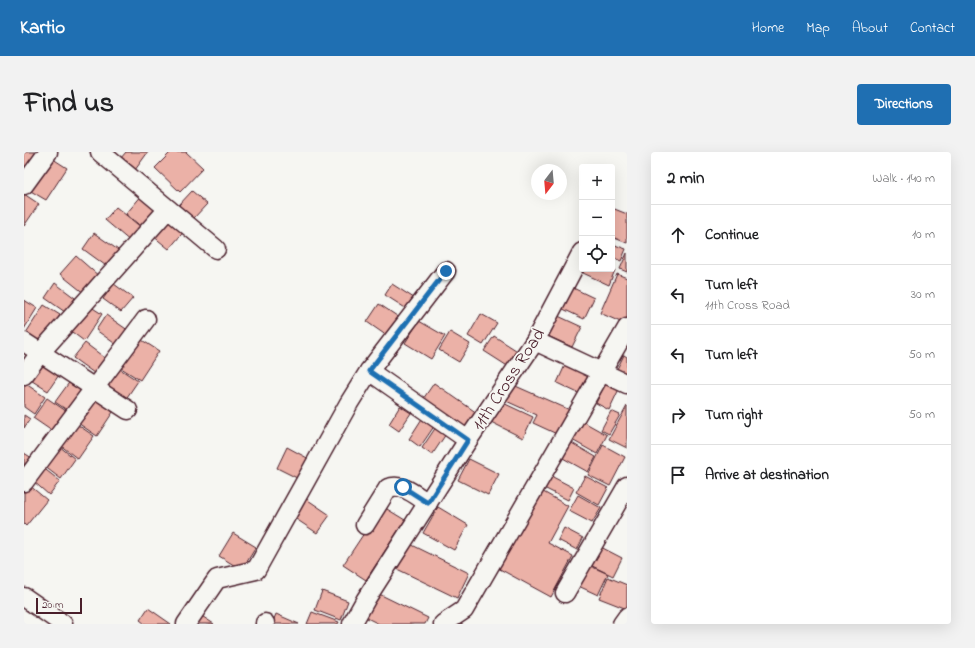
<!DOCTYPE html>
<meta charset="utf-8">
<style>
body{margin:0;font-family:"Indie Flower",sans-serif;background:#f2f2f2;color:#202124}
.controls{position:absolute;right:12px;top:12px;display:grid;overflow:hidden;border-radius:4px;box-shadow:0 4px 16px #0002}
.controls button{width:36px;height:36px;display:grid;place-items:center;padding:0;border:0;border-bottom:1px solid #e0e0e0;background:#fff;color:#202124;font:20px sans-serif}
.compass{position:absolute;left:507px;top:12px;width:36px;height:36px;border-radius:50%;background:#fff;box-shadow:0 4px 16px #0002;rotate:196deg}
.scale{position:absolute;left:12px;bottom:10px;width:46px;box-sizing:border-box;padding-left:4px;border:2px solid #4a1f2b;border-top:0;font-size:11px;line-height:14px;white-space:nowrap;color:#4a1f2b;-webkit-text-stroke:3px #f6f6f2;paint-order:stroke}
.stop{position:absolute;width:12px;height:12px;margin:-9px;border:3px solid #1f6fb2;border-radius:50%;background:#fff}
.stop.end{background:#1f6fb2;border-color:#fff;box-shadow:0 1px 4px #0008}
.list{margin:0;padding:0;list-style:none}
h2{display:flex;justify-content:space-between;align-items:center;height:52px;margin:0;padding:0 16px;font-size:17px}
h2 small{font-size:13px;font-weight:400;color:#757577}
.list li{display:grid;grid-template-columns:26px 1fr auto;gap:12px;align-items:center;box-sizing:border-box;height:60px;padding:0 16px;border-top:1px solid #e0e0e0}
.list b{display:block;font-size:15px;white-space:nowrap}
.list p{margin:0;font-size:13px;white-space:nowrap;color:#757577}
.list em{font-size:13px;font-style:normal;color:#757577}
.icon{flex:none;width:22px;height:22px;fill:none;stroke:currentColor;stroke-width:2;stroke-linecap:round;stroke-linejoin:round}
.map{position:relative;flex:none;width:603px;height:472px;overflow:hidden;border-radius:4px}
header{display:flex;align-items:center;gap:24px;box-sizing:border-box;height:56px;padding:0 20px;background:#1f6fb2;color:#fff}
header strong{font-size:19px}
nav{display:flex;gap:22px;margin-inline-start:auto;font-size:14px}
.intro{display:flex;align-items:center;justify-content:space-between;box-sizing:border-box;height:96px;padding:0 24px}
h1{margin:0;font-size:28px}
.button{padding:10px 18px;border-radius:4px;background:#1f6fb2;color:#fff;font-size:14px;font-weight:700}
main{display:flex;gap:24px;padding:0 24px}
aside{flex:1;background:#fff;border-radius:4px;box-shadow:0 4px 16px #0002}
.map>svg:first-child{display:block}
.building{fill:#ebb1a7;stroke:#4a1f2b}
.lines{fill:none;stroke-linecap:round;stroke-linejoin:round}
.street-casing{stroke:#4a1f2b;stroke-width:21}
.street{stroke:#f6f6f2;stroke-width:18}
.route{stroke:#1f6fb2;stroke-width:5}
.labels{text-anchor:middle;stroke-width:3.5;stroke-linejoin:round;paint-order:stroke}
.street-label{font-size:18px;fill:#4a1f2b;stroke:#f6f6f2}
</style>
<header>
<strong>Kartio</strong>
<nav><a>Home</a><a>Map</a><a>About</a><a>Contact</a></nav>
</header>
<div class="intro"><h1>Find us</h1><a class="button">Directions</a></div>
<main>
<div class="map">
<svg width="603" height="472" viewBox="0 0 603 472">
<rect width="100%" height="100%" fill="#f6f6f2"/>
<filter id="ink" filterUnits="userSpaceOnUse"><feTurbulence type="fractalNoise" baseFrequency=".025" numOctaves="2"/><feDisplacementMap in="SourceGraphic" scale="8" xChannelSelector="R" yChannelSelector="G"/><feConvolveMatrix kernelMatrix="1 2 1 2 8 2 1 2 1" color-interpolation-filters="sRGB"/></filter>
<g filter="url(#ink)">
<!-- building -->
<g class="building">
<polygon points="0,0 12,0 0,18"/>
<polygon points="102,0 124,0 111,18 96,7"/>
<polygon points="147,0 162,0 179,16 156,40 131,16"/>
<polygon points="26,5 43,16 22,48 5,38"/>
<polygon points="168,39 183,52 169,67 155,53"/>
<polygon points="0,42 15,52 0,74"/>
<polygon points="119,42 135,56 119,76 102,62"/>
<polygon points="92,55 118,76 107,90 81,68"/>
<polygon points="588,56 603,62 603,91 588,85"/>
<polygon points="146,64 162,77 145,97 129,84"/>
<polygon points="70,81 97,100 85,116 59,97"/>
<polygon points="588,92 602,97 597,109 588,105"/>
<polygon points="603,101 603,120 596,117"/>
<polygon points="52,104 76,125 61,142 36,122"/>
<polygon points="560,117 588,117 591,118 585,133 559,121"/>
<polygon points="593,122 603,126 603,167 601,172 576,161"/>
<polygon points="31,131 51,146 41,160 21,146"/>
<polygon points="90,132 109,146 97,160 79,147"/>
<polygon points="368,132 393,148 386,159 361,143"/>
<polygon points="547,135 570,146 560,167 537,156"/>
<polygon points="0,148 13,156 0,177"/>
<polygon points="61,151 78,162 60,189 44,177"/>
<polygon points="355,152 379,168 366,186 343,170"/>
<polygon points="20,153 36,163 16,195 0,184"/>
<polygon points="457,162 473,171 459,193 444,184"/>
<polygon points="82,163 108,181 97,196 72,178"/>
<polygon points="532,163 558,175 548,195 522,183"/>
<polygon points="395,169 421,184 407,207 381,191"/>
<polygon points="426,180 446,192 435,210 415,198"/>
<polygon points="470,184 495,200 485,215 460,199"/>
<polygon points="113,185 135,199 116,228 94,214"/>
<polygon points="61,191 81,206 70,221 49,206"/>
<polygon points="600,203 603,205 603,225 592,219"/>
<polygon points="19,204 39,217 24,239 5,227"/>
<polygon points="542,211 566,222 556,242 533,231"/>
<polygon points="93,215 114,229 99,251 78,237"/>
<polygon points="47,228 59,236 43,258 31,250"/>
<polygon points="582,230 595,237 585,258 572,251"/>
<polygon points="410,231 453,261 440,280 397,250"/>
<polygon points="2,232 21,245 10,262 0,255 0,235"/>
<polygon points="487,232 546,258 535,283 509,271 513,263 480,248"/>
<polygon points="68,245 89,260 73,284 51,269"/>
<polygon points="23,246 42,259 28,279 9,266"/>
<polygon points="477,250 509,265 499,286 467,270"/>
<polygon points="376,254 387,261 375,279 365,272"/>
<polygon points="603,254 603,296 585,287"/>
<polygon points="587,259 596,263 585,282 577,278"/>
<polygon points="401,262 413,270 396,295 385,287"/>
<polygon points="0,263 6,267 0,276"/>
<polygon points="558,269 583,283 573,302 548,288"/>
<polygon points="51,271 70,284 54,307 36,293"/>
<polygon points="414,272 424,279 408,303 398,296"/>
<polygon points="546,290 572,305 564,320 537,305"/>
<polygon points="579,293 601,305 586,334 564,323"/>
<polygon points="35,294 51,307 37,327 20,314"/>
<polygon points="263,295 287,308 277,328 253,316"/>
<polygon points="0,301 8,306 0,317"/>
<polygon points="445,307 475,322 464,343 434,328"/>
<polygon points="18,315 36,329 25,343 8,328"/>
<polygon points="525,323 550,336 544,348 518,335"/>
<polygon points="561,324 584,336 575,353 552,340"/>
<polygon points="5,333 23,348 2,374 0,372 0,340"/>
<polygon points="514,337 544,354 524,391 549,404 527,445 472,415"/>
<polygon points="554,343 577,356 568,371 545,359"/>
<polygon points="281,346 306,363 293,381 269,365"/>
<polygon points="358,354 381,368 342,428 319,413"/>
<polygon points="414,355 444,373 430,398 399,381"/>
<polygon points="540,376 559,386 553,398 534,388"/>
<polygon points="209,381 232,395 218,418 195,404"/>
<polygon points="386,392 445,421 433,446 373,417"/>
<polygon points="571,392 598,406 589,424 562,411"/>
<polygon points="560,411 584,422 574,443 550,432"/>
<polygon points="584,425 603,433 603,457 575,446"/>
<polygon points="298,439 324,449 317,468 291,458"/>
<polygon points="351,440 404,466 401,472 355,472 339,464"/>
<polygon points="124,456 147,472 121,472 116,468"/>
<polygon points="288,460 315,470 314,472 283,472"/>
<polygon points="173,461 190,472 166,472"/>
<polygon points="252,462 275,472 248,472"/>
</g>
<g class="lines">
<defs>
<g id="street">
<polyline points="76,0 192,97"/>
<polyline points="0,33 24,0"/>
<polyline points="511,189 603,232"/>
<polyline points="0,190 104,258"/>
<polyline points="345,219 444,288"/>
<polyline points="0,223 16,201 144,57"/>
<polyline points="0,330 122,167"/>
<path d="M341,373L364,336C379,331 391,343 404,351"/>
<polyline points="541,441 603,334"/>
<polyline points="0,445 39,472"/>
<polyline points="162,472 193,427 232,418 325,251 345,219 422,119"/>
<polyline points="241,472 241,471"/>
<polyline points="328,472 342,447 444,288 511,189 558,100"/>
<polyline points="419,472 440,458 603,176"/>
<polyline points="598,472 603,465"/>
</g>
</defs>
<!-- street casing -->
<use href="#street" class="street-casing"/>
<!-- street -->
<use href="#street" class="street"/>
</g>
</g>
<g class="lines" filter="url(#ink)">
<!-- route -->
<polyline class="route" points="379,335 404,351 444,288 345,219 422,119"/>
</g>
<g class="labels">
<!-- street labels -->
<g class="street-label">
<text transform="translate(484 227) rotate(-57)" y="6">11th Cross Road</text>
</g>
</g>
</svg>
<div class="controls">
<button>+</button>
<button>−</button>
<button><svg class="icon" aria-label="locate" viewBox="0 0 24 24"><circle cx="12" cy="12" r="6"/><path d="M12 2v4M12 18v4M2 12h4M18 12h4"/></svg></button>
</div>
<svg class="compass" viewBox="-18 -18 36 36"><path d="M0-13l5 13h-10z" fill="#e53935"/><path d="M0 13l5-13h-10z" fill="#757577"/></svg>
<div class="scale">20 m</div>
<div class="stop" style="left:379px;top:335px"></div>
<div class="stop end" style="left:422px;top:119px"></div>
</div>
<aside>
<h2>2 min<small>Walk · 140 m</small></h2>
<ul class="list">
<li><svg class="icon" aria-label="ahead" viewBox="0 0 24 24"><path d="M12 20V5M6 11l6-6 6 6"/></svg><div><b>Continue</b></div><em>10 m</em></li>
<li><svg class="icon" aria-label="left" viewBox="0 0 24 24"><path d="M17 20v-9H6M10 6l-5 5 5 5"/></svg><div><b>Turn left</b><p>11th Cross Road</p></div><em>30 m</em></li>
<li><svg class="icon" aria-label="left" viewBox="0 0 24 24"><path d="M17 20v-9H6M10 6l-5 5 5 5"/></svg><div><b>Turn left</b></div><em>50 m</em></li>
<li><svg class="icon" aria-label="right" viewBox="0 0 24 24"><path d="M7 20v-9h11M14 6l5 5-5 5"/></svg><div><b>Turn right</b></div><em>50 m</em></li>
<li><svg class="icon" aria-label="arrive" viewBox="0 0 24 24"><path d="M6 21V4h12l-3 4 3 4H6"/></svg><div><b>Arrive at destination</b></div></li>
</ul>
</aside>
</main>
